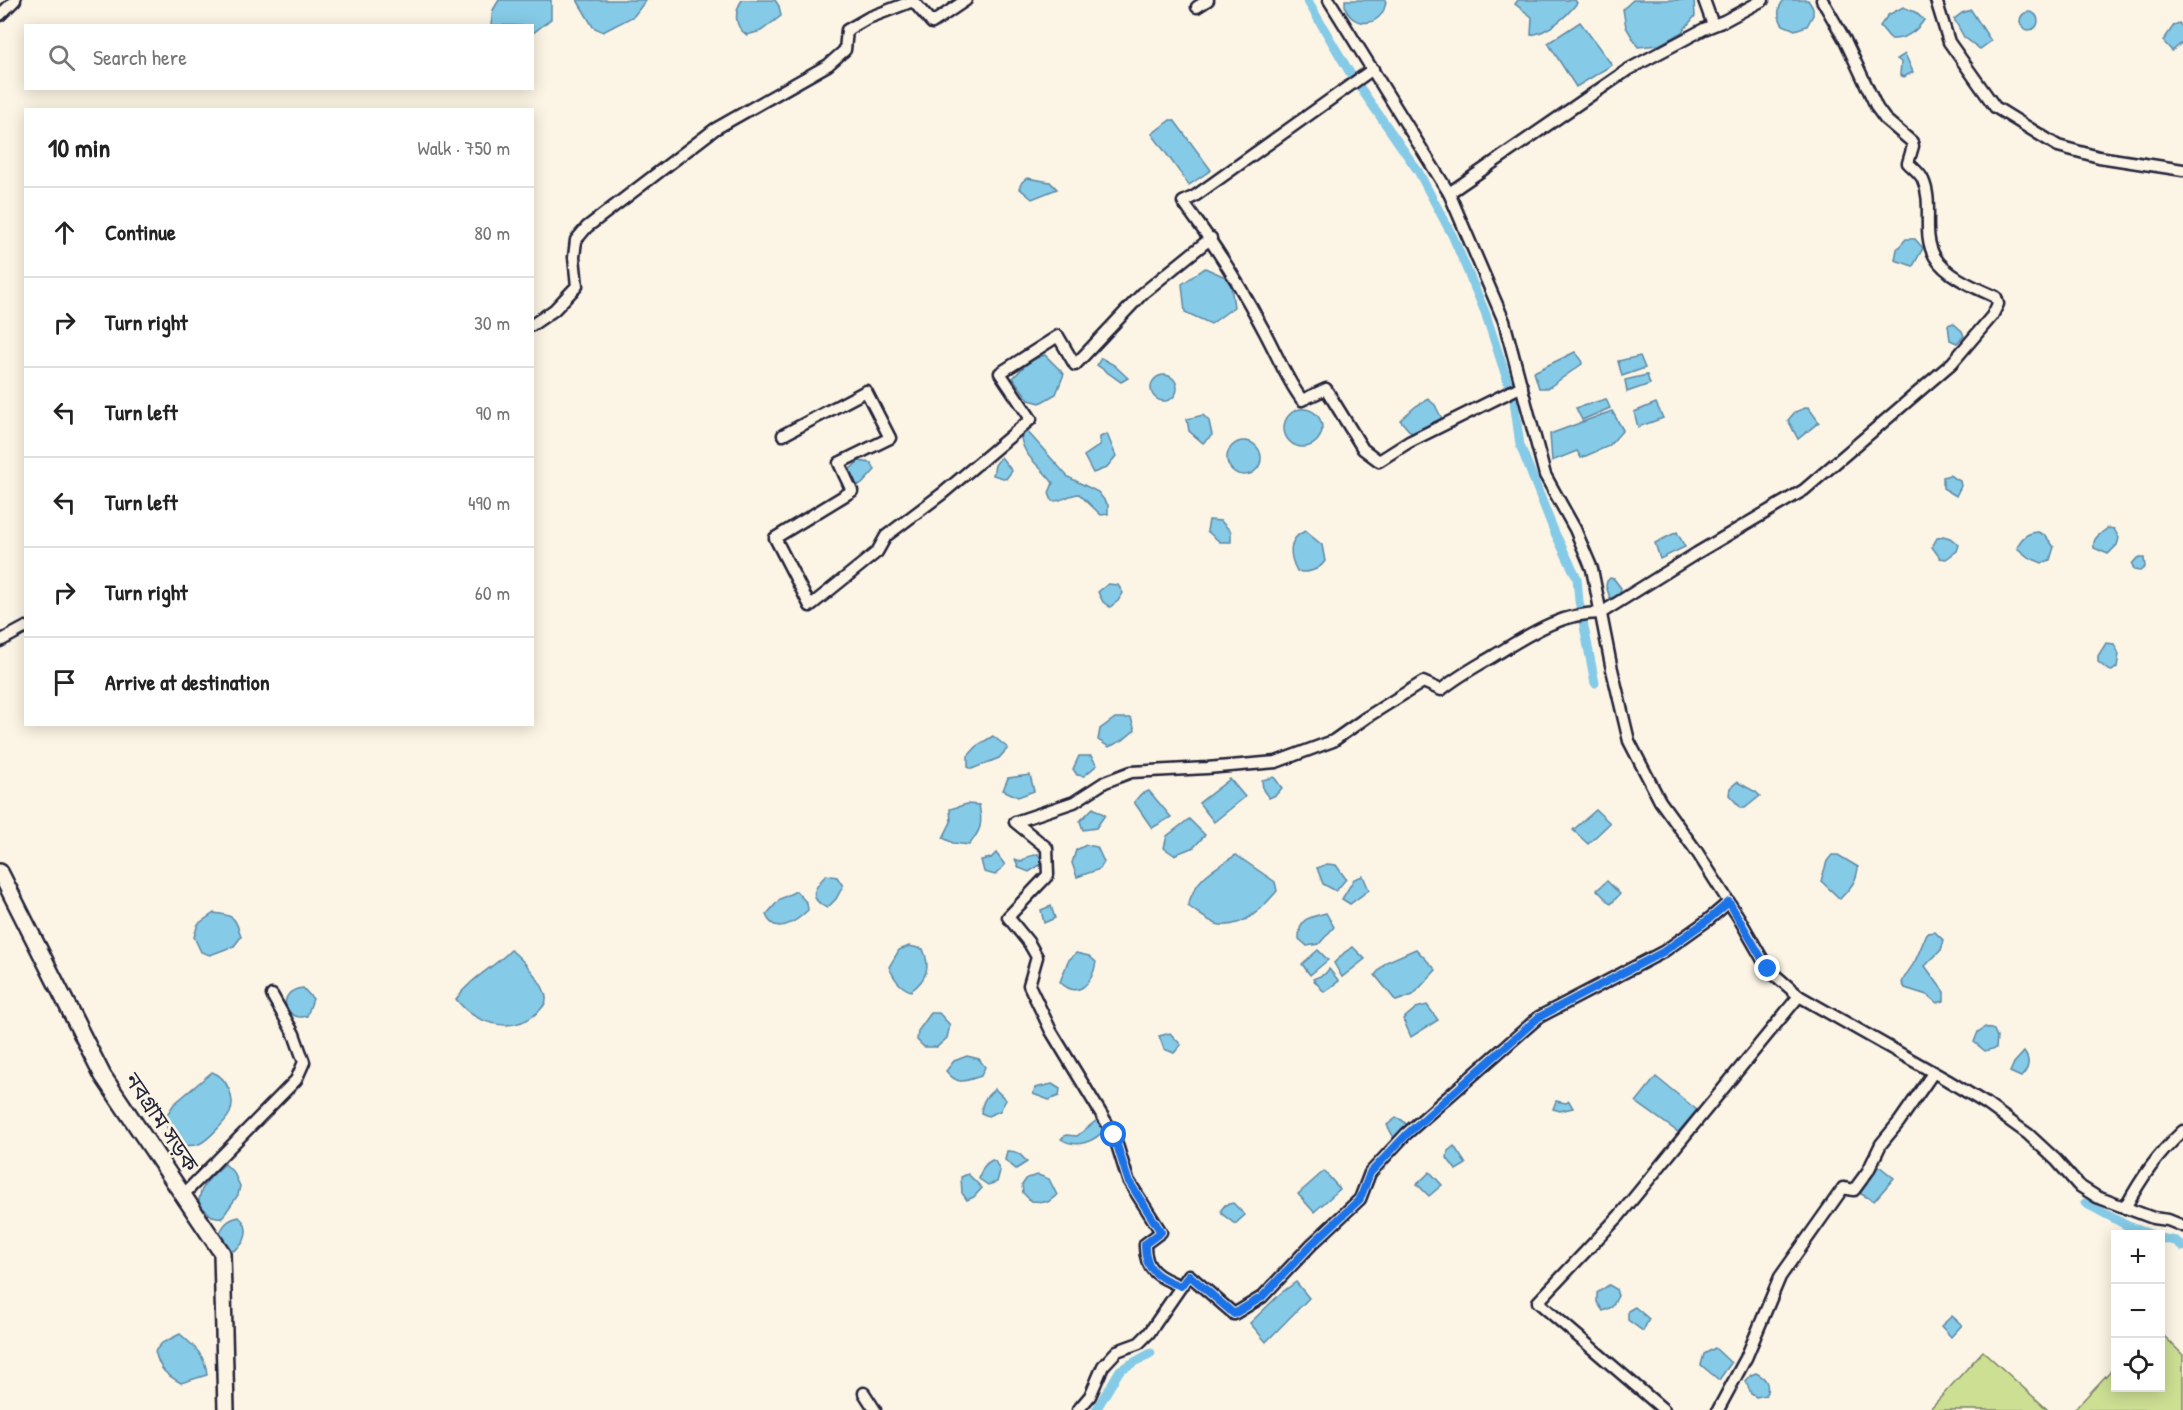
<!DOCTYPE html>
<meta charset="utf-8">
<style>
body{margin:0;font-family:"Patrick Hand","Noto Sans Bengali",sans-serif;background:#f2f2f2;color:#222}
.controls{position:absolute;right:18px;bottom:18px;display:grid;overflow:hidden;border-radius:0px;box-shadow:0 3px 15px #0003}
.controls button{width:54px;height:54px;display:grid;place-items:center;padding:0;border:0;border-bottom:2px solid #e0e0e0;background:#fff;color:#222;font:30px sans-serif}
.stop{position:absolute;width:18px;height:18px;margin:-14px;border:4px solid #1a73e8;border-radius:50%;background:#fff}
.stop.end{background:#1a73e8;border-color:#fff;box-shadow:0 2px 6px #0008}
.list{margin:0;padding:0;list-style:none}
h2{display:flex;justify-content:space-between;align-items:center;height:78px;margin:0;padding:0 24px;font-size:26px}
h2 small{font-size:20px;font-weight:400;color:#767676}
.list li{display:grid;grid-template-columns:39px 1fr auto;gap:18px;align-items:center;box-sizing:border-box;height:90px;padding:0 24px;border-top:2px solid #e0e0e0}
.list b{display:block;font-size:22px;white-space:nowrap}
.list em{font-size:20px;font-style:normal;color:#767676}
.icon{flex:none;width:33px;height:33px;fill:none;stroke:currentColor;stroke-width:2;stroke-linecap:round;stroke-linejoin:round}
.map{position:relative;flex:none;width:2183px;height:1410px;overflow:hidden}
.search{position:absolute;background:#fff;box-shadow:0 3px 15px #0003;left:24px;top:24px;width:510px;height:66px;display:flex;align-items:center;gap:15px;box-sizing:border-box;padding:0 21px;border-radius:0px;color:#767676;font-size:22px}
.panel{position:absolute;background:#fff;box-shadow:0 3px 15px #0003;left:24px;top:108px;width:510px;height:618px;border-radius:0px}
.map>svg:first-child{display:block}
.green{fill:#cddf93;stroke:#788067;stroke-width:1.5}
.water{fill:#85cae7;stroke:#5d87a2;stroke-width:1.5}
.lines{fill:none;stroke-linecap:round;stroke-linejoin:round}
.canal{stroke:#85cae7;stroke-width:9}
.street-casing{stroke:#22223b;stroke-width:15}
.secondary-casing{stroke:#22223b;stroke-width:20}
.street{stroke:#fcf5e5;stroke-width:10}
.secondary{stroke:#fcf5e5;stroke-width:15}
.route{stroke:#1a73e8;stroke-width:8}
.labels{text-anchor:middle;stroke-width:5;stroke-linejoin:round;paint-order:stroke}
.street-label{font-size:22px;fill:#22223b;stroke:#fcf5e5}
</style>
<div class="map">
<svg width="2183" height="1410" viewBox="0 0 2183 1410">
<rect width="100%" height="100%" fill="#fcf5e5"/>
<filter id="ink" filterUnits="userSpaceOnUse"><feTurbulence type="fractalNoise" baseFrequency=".0167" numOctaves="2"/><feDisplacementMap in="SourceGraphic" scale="12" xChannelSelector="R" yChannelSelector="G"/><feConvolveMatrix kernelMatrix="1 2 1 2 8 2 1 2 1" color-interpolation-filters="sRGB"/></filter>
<g filter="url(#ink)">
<!-- green -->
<g class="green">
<polygon points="2161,1333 2183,1355 2183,1410 2074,1410 2115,1366 2116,1388 2160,1388"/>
<polygon points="1983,1351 2048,1410 1929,1410"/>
</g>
<!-- water -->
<g class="water">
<polygon points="499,0 551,0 551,19 533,33 532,26 491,25 493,10"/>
<polygon points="577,0 646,0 634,16 603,32 593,27"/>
<path d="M742,0H775L779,6L781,16L761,31L747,35C734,27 734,12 742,0Z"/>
<path d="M1345,0H1386C1384,32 1343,28 1345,0Z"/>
<path d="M1518,0H1575L1577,3C1566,17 1549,32 1531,35L1532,17L1515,4Z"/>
<polygon points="1633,0 1694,0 1695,16 1682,32 1659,45 1638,47 1626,27 1623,9"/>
<path d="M1784,0H1808L1813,8V15L1807,26L1795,30L1783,25C1777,16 1777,8 1784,0Z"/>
<path d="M1903,7L1915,12L1924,20C1916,32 1904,40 1891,39L1880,26L1888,15Z"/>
<polygon points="1971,10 1991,41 1980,49 1964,37 1954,19 1962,13"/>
<circle cx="2029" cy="21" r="9"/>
<polygon points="1580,22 1612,65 1576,87 1548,43"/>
<polygon points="2179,23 2183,28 2183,42 2172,51 2163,41 2174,25"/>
<polygon points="1905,54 1913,72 1904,77 1900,75 1901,62 1897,59"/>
<polygon points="1170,120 1174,120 1211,170 1189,185 1152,134"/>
<polygon points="1027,178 1050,182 1057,189 1032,199 1019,188 1022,182"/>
<polygon points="1906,239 1915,239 1923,248 1913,266 1895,260 1897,249"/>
<polygon points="1205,268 1230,279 1234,307 1211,324 1185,312 1182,284"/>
<polygon points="1953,323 1962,331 1964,336 1957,343 1950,340 1948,325"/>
<polygon points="1575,352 1581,359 1582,364 1548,388 1539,388 1534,372"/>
<path d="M1045,355L1064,374L1056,394L1040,403L1029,400L1013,378C1023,367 1030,359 1045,355Z"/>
<polygon points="1640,356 1645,368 1622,376 1618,361"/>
<polygon points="1101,358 1114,365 1128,378 1121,382 1097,365"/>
<polygon points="1647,375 1650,384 1627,392 1625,380"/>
<circle cx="1164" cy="388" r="13"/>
<polygon points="1428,399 1435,405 1442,419 1413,435 1400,420 1416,406"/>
<polygon points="1606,399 1610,408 1582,420 1576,408"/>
<polygon points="1656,403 1663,418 1638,427 1634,412"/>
<polygon points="1808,407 1819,422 1798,439 1788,420 1795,412"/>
<circle cx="1303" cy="428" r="19"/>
<polygon points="1612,411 1623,430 1609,446 1581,458 1577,451 1552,461 1550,434"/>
<polygon points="1203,415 1209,421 1212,435 1203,443 1189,431 1187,419"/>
<path d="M1026,430L1068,477L1098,492L1108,505V514L1101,515L1079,494C1069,494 1062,502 1052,501L1049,493L1053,483C1042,467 1024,458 1021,438Z"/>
<polygon points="1107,434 1116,456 1106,468 1093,473 1084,456 1100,445 1100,437"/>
<circle cx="1244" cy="458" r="17"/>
<polygon points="1001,457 1012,471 1006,479 993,475 995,465"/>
<polygon points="859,461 871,463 875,470 862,484 855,485 849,470"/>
<polygon points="1949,475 1960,481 1961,486 1956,496 1943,488 1943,477"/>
<polygon points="1209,520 1221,521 1231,532 1231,542 1220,542 1207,531"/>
<path d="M2108,528L2114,529L2119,538L2117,545L2108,554L2094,548C2092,538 2100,534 2108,528Z"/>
<path d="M1305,531L1322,545L1325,561C1319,570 1307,574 1297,571C1289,556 1287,539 1305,531Z"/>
<polygon points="1677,532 1685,547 1660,559 1655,543"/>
<path d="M2038,532L2045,535L2054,547L2050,560L2042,563L2028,557L2017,548C2021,538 2026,533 2038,532Z"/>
<polygon points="1943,536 1950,538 1959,545 1957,551 1946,559 1940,558 1932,547 1937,538"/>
<polygon points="2137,558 2144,558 2145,567 2140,571 2134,570 2132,564"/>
<polygon points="1610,578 1614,579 1621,588 1620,594 1615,598 1610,598 1606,586 1607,581"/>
<polygon points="1108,584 1118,585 1123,593 1118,601 1110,607 1103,602 1098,592"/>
<polygon points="2106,643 2114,644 2119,654 2117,667 2112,671 2108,670 2098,662 2098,656"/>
<polygon points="1115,718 1131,718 1135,730 1123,740 1109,747 1098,740 1100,729"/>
<polygon points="993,736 1008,748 999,758 972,769 968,767 968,756 978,745"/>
<polygon points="1079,756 1091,756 1097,765 1084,776 1077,775 1073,769"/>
<polygon points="1030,775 1034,791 1018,797 1003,790 1008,778"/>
<polygon points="1274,777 1282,788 1276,795 1269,798 1263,790 1262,780"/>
<polygon points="1230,779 1245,797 1214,822 1199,803"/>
<polygon points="1737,782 1756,792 1760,796 1745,808 1741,808 1729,795 1730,788"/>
<polygon points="1149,791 1171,817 1152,828 1134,802 1141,794"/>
<path d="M967,804L979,805C983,824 981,830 969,845L953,843L943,838L951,822L950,809Z"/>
<polygon points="1093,808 1105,815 1096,828 1083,830 1080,821"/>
<polygon points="1596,810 1610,823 1588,844 1573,830"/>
<polygon points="1189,819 1205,835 1194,847 1174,855 1164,848 1167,836"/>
<polygon points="1086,845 1097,847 1104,862 1100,869 1077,877 1072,863 1076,850"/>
<polygon points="996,853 1005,865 995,875 984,872 981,860 991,858"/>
<polygon points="1038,854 1043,863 1029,872 1019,868 1015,859 1022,862 1027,857"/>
<path d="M1236,855L1275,882L1277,891C1262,908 1246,927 1221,925C1211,924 1197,912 1188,906C1195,878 1212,870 1236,855Z"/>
<path d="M1832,855H1838L1858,867C1857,882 1849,889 1840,899L1821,881L1827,861Z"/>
<polygon points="1327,864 1336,865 1346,879 1336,891 1323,884 1317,868"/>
<path d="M826,875L837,877L843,886L836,899L827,908C807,898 814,888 826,875Z"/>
<polygon points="1363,876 1369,890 1350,904 1342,899 1354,879"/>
<polygon points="1607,881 1620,894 1611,904 1597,890"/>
<path d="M796,891L807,903L808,910C797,921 775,937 766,915L780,899Z"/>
<polygon points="1051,906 1055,918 1044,923 1041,910"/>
<path d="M214,913C234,915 236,918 241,937L234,946L210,955L201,952L194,937L198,924Z"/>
<path d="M1326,913L1334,927L1319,944L1307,946L1299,939C1299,917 1308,918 1326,913Z"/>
<path d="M1935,932L1944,941L1941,950L1925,966L1944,992V1001L1937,1003L1927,995L1905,988L1902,983C1905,974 1911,969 1915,961C1920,952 1922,942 1928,933Z"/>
<path d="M909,946L923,949C931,967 927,979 911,991C899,987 894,978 889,967L899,950Z"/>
<polygon points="1353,947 1365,959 1342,977 1334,963 1345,952"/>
<polygon points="1416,949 1436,970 1413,995 1396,1001 1375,975 1386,962"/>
<path d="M511,950C522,959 545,984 546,998C547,1004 541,1009 537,1013C511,1035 475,1024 456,999C473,976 492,969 511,950Z"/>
<polygon points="1318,950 1328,960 1310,975 1302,964"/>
<path d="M1076,953L1089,956L1096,962C1093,981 1079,1001 1060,982L1068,961Z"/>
<polygon points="1329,969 1339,981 1324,992 1313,979 1325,974"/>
<path d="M303,988L313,999L307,1016C285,1023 274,991 303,988Z"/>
<polygon points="1427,1005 1438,1020 1411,1037 1403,1019 1416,1008"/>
<polygon points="931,1013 939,1013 950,1025 947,1038 937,1047 924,1047 917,1040 918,1031"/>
<polygon points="1985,1027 1994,1030 1997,1037 1996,1048 1985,1051 1974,1042 1978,1032"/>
<polygon points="1170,1033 1181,1045 1174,1053 1164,1049 1159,1036"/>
<path d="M2024,1052C2031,1061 2029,1069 2021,1077L2010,1072L2014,1063Z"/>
<path d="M967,1056L979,1059L985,1067L981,1076C965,1081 958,1086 946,1071L954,1061Z"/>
<path d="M212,1072C227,1077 236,1099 230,1113C226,1121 207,1141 199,1144C195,1146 188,1145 184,1146L167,1128L166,1116L174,1104Z"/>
<polygon points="1656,1077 1697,1110 1678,1132 1636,1102"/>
<polygon points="1052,1084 1060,1089 1059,1096 1049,1100 1033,1094 1035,1088"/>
<path d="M995,1089L1006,1100L1000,1111L988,1116L981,1113C982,1101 986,1096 995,1089Z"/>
<polygon points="1556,1101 1566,1103 1569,1101 1573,1108 1560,1111 1553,1109"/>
<polygon points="1396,1118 1402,1120 1407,1125 1394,1138 1387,1125"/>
<path d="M1097,1120L1106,1128C1095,1142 1076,1149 1061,1139L1066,1135L1077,1136Z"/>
<polygon points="1454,1146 1466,1164 1456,1170 1447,1158 1448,1151"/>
<path d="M1007,1151C1017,1150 1021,1155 1027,1162L1016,1169L1005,1160Z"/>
<path d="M992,1160L995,1161L1000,1171L997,1182L988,1185L979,1179C981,1170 984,1164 992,1160Z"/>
<path d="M225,1164L234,1173L240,1186L238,1195L222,1218L212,1216L199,1205C198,1186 212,1176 225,1164Z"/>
<polygon points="1879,1166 1894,1178 1874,1201 1861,1194 1861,1186"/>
<polygon points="1324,1171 1340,1189 1314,1212 1298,1194"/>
<polygon points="1430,1172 1442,1185 1429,1196 1417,1184"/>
<polygon points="968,1174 982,1188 974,1197 967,1200 962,1193 961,1177"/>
<polygon points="1038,1175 1049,1179 1057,1195 1048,1202 1031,1201 1023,1193 1022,1185 1027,1178"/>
<polygon points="1233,1203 1245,1215 1235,1224 1222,1214 1221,1210 1225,1205"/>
<path d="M239,1217C251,1227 247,1244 233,1251L226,1246L219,1235C223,1225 228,1219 239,1217Z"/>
<polygon points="1296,1282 1309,1298 1266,1342 1250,1323 1281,1293"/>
<polygon points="1609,1285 1616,1289 1618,1296 1612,1307 1603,1311 1597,1302 1597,1293"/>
<polygon points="1635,1307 1649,1319 1643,1331 1628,1320 1628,1311"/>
<polygon points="1952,1316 1962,1325 1951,1337 1941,1326"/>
<path d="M180,1334C194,1346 206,1356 207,1375L181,1383C165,1374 160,1370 155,1351L162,1343Z"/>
<polygon points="1715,1348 1731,1363 1719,1380 1701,1365 1704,1354"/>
<path d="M1756,1373C1766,1378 1770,1384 1766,1395L1756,1397L1751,1394L1746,1381L1751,1375Z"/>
</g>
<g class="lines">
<!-- canal -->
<g class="canal">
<polyline points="1307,0 1350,73 1418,171 1453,237 1485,312 1514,401 1520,445 1554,531 1577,578 1579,601 1595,683"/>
<polyline points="2085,1203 2128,1226 2150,1234"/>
<polyline points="2160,1238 2176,1241 2183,1247"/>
<polyline points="1096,1410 1120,1370 1151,1353"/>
</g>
<defs>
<g id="street">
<polyline points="1329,0 1449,193 1504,321 1545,475 1575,529 1592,569 1611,665 1629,741 1660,801 1697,852 1739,918 1768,969 1799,996 1947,1080 1985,1103 2028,1134 2056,1160 2078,1185 2097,1197 2153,1218 2168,1220 2183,1226"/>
<polyline points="1704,0 1713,25"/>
<polyline points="1936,0 1949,42 1995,107 2058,146 2099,157 2183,170"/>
<polyline points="1197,7 1208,0"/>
<polyline points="0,15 15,0"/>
<path d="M1373,69L1195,196L1183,202C1213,242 1239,283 1262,327C1276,352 1285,377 1302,400L1326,389L1363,449L1379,461L1409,442L1522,386"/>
<polyline points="1449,193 1629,69 1704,29 1724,21 1763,0"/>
<polyline points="532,325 554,310 577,286 574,257 576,240 587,227 715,129 828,65 845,50 847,30 868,18 913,1 932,23 966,0"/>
<polyline points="783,435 866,391 890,438 839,463 852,491 775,538 810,606 877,552 886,536 943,493 1031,419 1000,373 1058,336 1075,365 1143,293 1211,238"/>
<polyline points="0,641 26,627"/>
<polyline points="183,1195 296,1080 304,1062 294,1034 272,995"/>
<path d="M2125,1208C2142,1177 2157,1155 2183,1131"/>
<path d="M1181,1286C1158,1277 1144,1270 1145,1244L1161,1232L1128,1180L1114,1135L1051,1031L1029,985L1037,957L1029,943L1008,917L1048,875L1047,848L1015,822L1074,802L1105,782L1131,772L1207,768L1276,762L1333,741L1367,717L1423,682L1441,690C1458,676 1477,666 1495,655C1530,634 1560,613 1601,613L1697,553L1804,490L1952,363L1992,316L1998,304L1996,297C1976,288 1946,276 1935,257C1921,234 1934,204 1923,180C1921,174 1913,168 1908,163L1913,146L1912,142L1885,119L1877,108L1845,40L1822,0"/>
<polyline points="864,1393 875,1410"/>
<polyline points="1078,1410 1090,1396 1103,1366 1117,1351 1139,1343 1149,1333 1189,1275 1234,1314 1262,1297 1311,1245 1360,1199 1370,1173 1406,1134 1539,1017 1663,952 1708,920 1729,902"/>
<polyline points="1664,1410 1538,1302 1619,1216 1799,996"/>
<polyline points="1718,1410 1746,1358 1780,1277 1843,1188 1854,1190 1868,1171 1881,1144 1899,1122 1933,1073"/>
</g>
<polyline id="secondary" points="0,872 103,1076 222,1253 226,1410"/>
</defs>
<!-- street casing -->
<use href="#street" class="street-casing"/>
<!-- secondary casing -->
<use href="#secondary" class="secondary-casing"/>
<!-- street -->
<use href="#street" class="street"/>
<!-- secondary -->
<use href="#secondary" class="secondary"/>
</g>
</g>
<g class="lines" filter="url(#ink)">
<!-- route -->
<path class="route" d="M1114,1135L1128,1180L1161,1232L1145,1244C1144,1270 1158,1278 1181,1286L1189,1275L1234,1314L1262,1297L1311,1245L1360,1199L1370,1173L1407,1134L1539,1017L1663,952L1708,920L1729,902L1768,969"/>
</g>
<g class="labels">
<!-- street labels -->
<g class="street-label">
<text transform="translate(162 1122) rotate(56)" y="8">নবগ্রাম সড়ক</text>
</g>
</g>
</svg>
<div class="controls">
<button>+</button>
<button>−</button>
<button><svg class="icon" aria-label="locate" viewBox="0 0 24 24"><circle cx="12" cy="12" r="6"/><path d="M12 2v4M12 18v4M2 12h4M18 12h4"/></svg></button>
</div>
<div class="stop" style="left:1114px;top:1135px"></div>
<div class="stop end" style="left:1768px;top:969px"></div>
<div class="search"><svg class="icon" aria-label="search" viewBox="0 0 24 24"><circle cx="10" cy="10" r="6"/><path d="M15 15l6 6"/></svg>Search here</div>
<section class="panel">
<h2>10 min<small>Walk · 750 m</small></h2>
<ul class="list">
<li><svg class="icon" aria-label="ahead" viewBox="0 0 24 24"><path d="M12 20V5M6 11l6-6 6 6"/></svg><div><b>Continue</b></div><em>80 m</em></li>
<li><svg class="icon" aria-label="right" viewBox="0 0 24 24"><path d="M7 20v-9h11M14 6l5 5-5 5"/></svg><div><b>Turn right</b></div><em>30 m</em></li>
<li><svg class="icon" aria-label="left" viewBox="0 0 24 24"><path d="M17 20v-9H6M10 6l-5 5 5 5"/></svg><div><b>Turn left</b></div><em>90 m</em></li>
<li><svg class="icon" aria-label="left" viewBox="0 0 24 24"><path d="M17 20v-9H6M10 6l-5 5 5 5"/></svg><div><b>Turn left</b></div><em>490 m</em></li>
<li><svg class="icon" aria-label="right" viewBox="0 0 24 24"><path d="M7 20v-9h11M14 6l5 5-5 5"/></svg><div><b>Turn right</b></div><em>60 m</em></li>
<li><svg class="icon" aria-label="arrive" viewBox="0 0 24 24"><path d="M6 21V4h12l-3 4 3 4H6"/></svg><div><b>Arrive at destination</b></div></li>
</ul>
</section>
</div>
